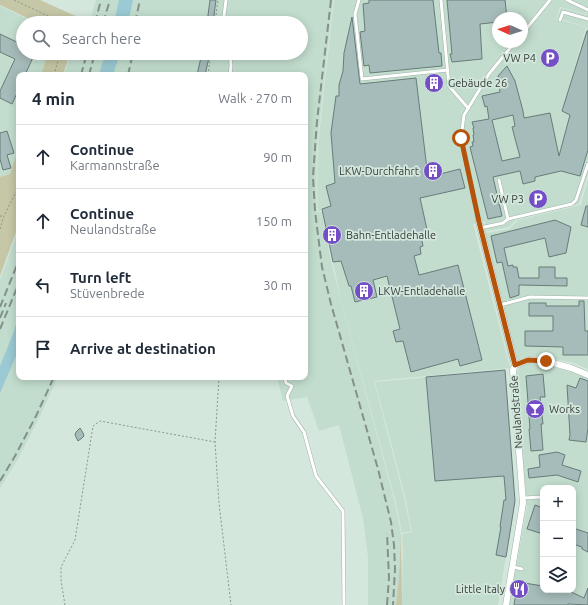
<!DOCTYPE html>
<meta charset="utf-8">
<style>
body{margin:0;font-family:Ubuntu,sans-serif;background:#f2f2f3;color:#1f2937}
.controls{position:absolute;right:12px;bottom:12px;display:grid;overflow:hidden;border-radius:8px;box-shadow:0 2px 10px #0003}
.controls button{width:36px;height:36px;display:grid;place-items:center;padding:0;border:0;border-bottom:1px solid #e0e1e3;background:#fff;color:#1f2937;font:20px sans-serif}
.compass{position:absolute;left:492px;top:12px;width:36px;height:36px;border-radius:50%;background:#fff;box-shadow:0 2px 10px #0003;rotate:273deg}
.stop{position:absolute;width:12px;height:12px;margin:-9px;border:3px solid #b45309;border-radius:50%;background:#fff}
.stop.end{background:#b45309;border-color:#fff;box-shadow:0 1px 4px #0008}
.list{margin:0;padding:0;list-style:none}
h2{display:flex;justify-content:space-between;align-items:center;height:52px;margin:0;padding:0 16px;font-size:17px}
h2 small{font-size:13px;font-weight:400;color:#747a83}
.list li{display:grid;grid-template-columns:26px 1fr auto;gap:12px;align-items:center;box-sizing:border-box;height:64px;padding:0 16px;border-top:1px solid #e0e1e3}
.list b{display:block;font-size:15px;white-space:nowrap}
.list p{margin:0;font-size:13px;white-space:nowrap;color:#747a83}
.list em{font-size:13px;font-style:normal;color:#747a83}
.icon{flex:none;width:22px;height:22px;fill:none;stroke:currentColor;stroke-width:2;stroke-linecap:round;stroke-linejoin:round}
.map{position:relative;flex:none;width:588px;height:605px;overflow:hidden}
.search{position:absolute;background:#fff;box-shadow:0 2px 10px #0003;left:16px;top:16px;width:292px;height:44px;display:flex;align-items:center;gap:10px;box-sizing:border-box;padding:0 14px;border-radius:22px;color:#747a83;font-size:15px}
.panel{position:absolute;background:#fff;box-shadow:0 2px 10px #0003;left:16px;top:72px;width:292px;height:308px;border-radius:8px}
.map>svg:first-child{display:block}
.built{fill:#c2ddce;fill-rule:evenodd}
.green{fill:#c6c7a6}
.water{fill:#9bc9d4}
.building{fill:#a6bcba;stroke:#677c79;fill-rule:evenodd}
.lines{fill:none;stroke-linecap:round;stroke-linejoin:round}
.service-casing{stroke:#a1b2a8;stroke-width:4}
.minor-casing{stroke:#a1b2a8;stroke-width:7}
.path{stroke:#8a9890;stroke-width:1;stroke-dasharray:2 2;stroke-linecap:butt}
.service{stroke:#fff;stroke-width:3}
.minor{stroke:#fff;stroke-width:6}
.rail{stroke:#839189;stroke-width:2;stroke-dasharray:8 4;stroke-linecap:butt}
.route{stroke:#b45309;stroke-width:5}
.labels{text-anchor:middle;stroke-width:3.5;stroke-linejoin:round;paint-order:stroke}
.poi-label{font-size:11px;fill:#353d39;stroke:#d4e7dc;text-anchor:end}
.street-label{font-size:11px;fill:#353d39;stroke:#d4e7dc}
</style>
<div class="map">
<svg width="588" height="605" viewBox="0 0 588 605">
<rect width="100%" height="100%" fill="#d4e7dc"/>
<!-- built -->
<g class="built">
<polygon points="96,0 333,0 317,146 316,186 317,212 322,212 331,261 344,312 394,499 401,533 399,578 396,605 368,605 368,557 363,518 339,425 319,431 307,397 283,401 277,377 305,377 305,75 64,75 71,53 301,53 301,23 80,23 81,18 90,21"/>
<path d="M334,0H588V6L585,14L560,7L556,19L586,27L568,89L587,27L557,18L561,8L586,15L588,8V174L579,204L517,219L509,227L488,231L485,221L473,224L510,368L374,381L404,497L411,531L402,533L395,499L341,300L322,209L320,211L318,212L317,186L318,146ZM498,18H522V42H498Z"/>
<polygon points="0,6 36,23 23,23 23,53 48,53 41,75 19,75 19,144 10,174 0,177"/>
<polygon points="588,179 588,369 574,363 545,357 527,356 510,363 476,225 485,223 487,233 509,229 518,220 581,205"/>
<polygon points="19,228 19,377 58,377 39,418 18,459 0,488 0,280"/>
<path d="M528,363L549,365L570,369L588,377V605H509L527,507L516,376L520,366ZM543,488H573V590H543Z"/>
<polygon points="505,370 515,501 498,605 402,605 403,552 402,534 412,532 405,496 375,382"/>
</g>
<!-- green -->
<g class="green">
<polygon points="0,0 40,0 80,18 79,23 38,23 0,5"/>
<polygon points="48,53 70,53 63,75 41,75"/>
<polygon points="19,146 19,224 0,276 0,177 10,174"/>
<polygon points="401,533 402,598 402,605 396,605 399,578"/>
</g>
<!-- water -->
<g class="water">
<polygon points="119,0 133,0 128,23 114,23"/>
<polygon points="105,53 120,53 113,75 99,75"/>
<polygon points="19,314 19,349 0,393 0,366 13,334"/>
</g>
<!-- building -->
<g class="building">
<polygon points="210,0 216,0 213,23 207,23"/>
<polygon points="369,0 433,0 439,53 441,53 442,66 370,73 369,65 364,66 360,32 365,31 363,4 369,3"/>
<polygon points="447,0 505,0 507,18 498,18 498,22 480,24 482,59 452,62 450,54 452,54"/>
<polygon points="352,17 360,84 416,78 427,169 438,167 440,174 460,169 465,188 420,198 428,234 421,236 423,246 420,247 421,254 414,256 419,275 458,265 482,360 460,366 458,359 411,372 403,341 396,342 393,331 400,329 387,276 373,280 377,297 355,302 351,286 349,286 341,261 333,262 322,209 331,206 326,186 335,183 331,133 336,96 339,96 339,85 343,71 344,53"/>
<path d="M587,31H588V150L580,176L561,171L535,177V181L523,184L520,171L493,177L502,216L488,219L470,147L473,146L472,142H474L473,135H474L473,128H474L472,122L489,119L487,106L485,107L482,96L500,92L498,76L507,66L515,81L523,111L524,118L550,113L559,156L570,115L562,111ZM513,115L515,126L512,127L520,157L502,161L492,120Z"/>
<polygon points="0,34 23,45 23,53 35,53 25,75 19,75 19,89 12,104 0,98 0,91 15,59 0,52"/>
<polygon points="202,53 210,53 205,75 197,75"/>
<polygon points="440,77 441,84 426,86 426,79"/>
<polygon points="7,131 14,153 7,155 11,168 3,170 0,159 0,133"/>
<polygon points="586,206 588,206 588,227 581,225"/>
<polygon points="555,220 571,227 566,253 549,257 545,238 504,248 508,266 513,265 513,267 517,267 519,278 539,278 539,267 555,267 555,278 567,278 567,286 519,285 519,295 510,298 502,262 497,263 491,236"/>
<polygon points="579,301 584,301 585,331 588,331 588,355 563,355 563,347 525,346 525,331 553,331 553,316 529,316 529,303 546,303 546,306 579,306"/>
<polygon points="505,370 515,501 506,557 496,555 501,527 500,527 504,500 506,500 504,476 435,481 426,377"/>
<polygon points="543,374 545,397 540,397 543,424 541,424 543,450 531,451 529,429 530,429 526,376"/>
<polygon points="580,378 588,381 588,428 586,442 569,440 570,435 567,385 576,388"/>
<polygon points="80,428 83,433 84,436 82,438 78,441 75,435 76,432"/>
<polygon points="557,452 565,455 562,465 581,471 578,482 557,475 529,478 528,469 540,467 539,455"/>
<polygon points="535,505 543,508 543,534 527,529"/>
<polygon points="573,528 588,533 588,552 582,549 582,547 573,544"/>
<polygon points="518,582 543,586 543,590 567,590 584,598 588,588 588,605 568,604 568,605 514,605"/>
</g>
<g class="lines">
<defs>
<g id="service">
<polyline points="359,0 355,14 362,79 448,70"/>
<polyline points="441,0 449,86 468,108"/>
<polyline points="567,0 588,10"/>
<polyline points="560,20 563,12 588,19"/>
<polyline points="224,23 224,16 226,0"/>
<polyline points="522,34 550,0"/>
<polyline points="230,53 231,66 230,75"/>
<polyline points="508,219 572,204 576,200 588,164"/>
<polyline points="479,222 461,138 464,115 489,74 515,42"/>
<polyline points="480,228 503,223 508,219 499,180"/>
<polyline points="500,305 530,297 588,298"/>
<polyline points="285,377 286,383 292,386 287,396 293,416 304,432 316,476 343,511 344,605"/>
<polyline points="523,498 543,497"/>
<polyline points="513,567 522,569"/>
</g>
<g id="minor">
<polyline points="479,222 515,365 513,370 523,503 506,605"/>
<polyline points="515,365 528,360 546,361 571,368 588,375"/>
</g>
</defs>
<!-- service casing -->
<use href="#service" class="service-casing"/>
<!-- minor casing -->
<use href="#minor" class="minor-casing"/>
<!-- path -->
<g class="path">
<polyline points="14,0 63,23"/>
<polyline points="215,23 218,0"/>
<polyline points="54,75 60,53"/>
<polyline points="208,75 211,53"/>
<polyline points="0,216 4,216"/>
<polyline points="0,229 4,216 19,186"/>
<polyline points="219,377 215,442 219,503 231,605"/>
<polyline points="65,605 61,581 61,567 75,540 93,426 100,421 215,442"/>
</g>
<!-- service -->
<use href="#service" class="service"/>
<!-- minor -->
<use href="#minor" class="minor"/>
<!-- rail -->
<g class="rail">
<polyline points="331,0 317,121 313,177 315,211 322,267 331,304 378,469 391,522 394,545 395,569 393,605"/>
<polyline points="95,23 101,0"/>
<polyline points="103,23 110,0"/>
<polyline points="135,23 140,0"/>
<polyline points="81,75 87,53"/>
<polyline points="89,75 95,53"/>
<polyline points="128,75 133,53"/>
<polyline points="0,307 19,260"/>
<polyline points="0,318 6,303"/>
<polyline points="0,329 19,283"/>
<polyline points="0,481 15,456 36,416 54,377"/>
<polyline points="387,605 389,578 387,533"/>
</g>
</g>
<g class="lines">
<!-- route -->
<polyline class="route" points="461,138 479,222 515,365 528,360 546,361"/>
</g>
<!-- icons -->
<defs>
<symbol id="parking-disc" viewBox="-11 -11 22 22"><circle r="9.5" fill="#734ec7" stroke="#d4e7dc"/><path d="M-3.5-5.5H1a3.5 3.5 0 0 1 0 7H-1V5.5H-3.5ZM-1-3.4V-.6H.8a1.4 1.4 0 0 0 0-2.8Z" fill="#fff"/></symbol>
<symbol id="building-disc" viewBox="-11 -11 22 22"><circle r="9.5" fill="#734ec7" stroke="#d4e7dc"/><path d="M-4-6H4V6H1V3H-1V6H-4ZM-2.5-4.3h1.7v1.8h-1.7ZM.8-4.3h1.7v1.8H.8ZM-2.5-1h1.7V.8h-1.7ZM.8-1h1.7V.8H.8Z" fill="#fff"/></symbol>
<symbol id="bar-disc" viewBox="-11 -11 22 22"><circle r="9.5" fill="#734ec7" stroke="#d4e7dc"/><path d="M-6-5H6L.8 .8V4.5H3.5V6h-7V4.5H-.8V.8Z" fill="#fff"/></symbol>
<symbol id="restaurant-disc" viewBox="-11 -11 22 22"><circle r="9.5" fill="#734ec7" stroke="#d4e7dc"/><path d="M-5-6h1v4h1v-4h1v4h1v-4h1v5L-1.5 .5V6h-2V.5L-5-1ZM5-6V6H3V1.5H1.5Q1.5-4 5-6Z" fill="#fff"/></symbol>
</defs>
<g fill-rule="evenodd">
<use href="#parking-disc" x="539" y="47" width="22" height="22"/>
<use href="#building-disc" x="423" y="72" width="22" height="22"/>
<use href="#building-disc" x="422" y="160" width="22" height="22"/>
<use href="#parking-disc" x="527" y="188" width="22" height="22"/>
<use href="#building-disc" x="321" y="224" width="22" height="22"/>
<use href="#building-disc" x="353" y="280" width="22" height="22"/>
<use href="#bar-disc" x="524" y="398" width="22" height="22"/>
<use href="#restaurant-disc" x="508" y="578" width="22" height="22"/>
</g>
<g class="labels">
<!-- poi labels -->
<g class="poi-label">
<text x="536" y="62">VW P4</text>
<text x="448" y="87" text-anchor="start">Gebäude 26</text>
<text x="419" y="175">LKW-Durchfahrt</text>
<text x="524" y="203">VW P3</text>
<text x="346" y="239" text-anchor="start">Bahn-Entladehalle</text>
<text x="378" y="295" text-anchor="start">LKW-Entladehalle</text>
<text x="549" y="413" text-anchor="start">Works</text>
<text x="505" y="593">Little Italy</text>
</g>
<!-- street labels -->
<g class="street-label">
<text transform="translate(516 412) rotate(-94)" y="4">Neulandstraße</text>
</g>
</g>
</svg>
<div class="controls">
<button>+</button>
<button>−</button>
<button><svg class="icon" aria-label="layers" viewBox="0 0 24 24"><path d="M12 4l9 5-9 5-9-5zM3 14l9 5 9-5"/></svg></button>
</div>
<svg class="compass" viewBox="-18 -18 36 36"><path d="M0-13l5 13h-10z" fill="#e53935"/><path d="M0 13l5-13h-10z" fill="#747a83"/></svg>
<div class="stop" style="left:461px;top:138px"></div>
<div class="stop end" style="left:546px;top:361px"></div>
<div class="search"><svg class="icon" aria-label="search" viewBox="0 0 24 24"><circle cx="10" cy="10" r="6"/><path d="M15 15l6 6"/></svg>Search here</div>
<section class="panel">
<h2>4 min<small>Walk · 270 m</small></h2>
<ul class="list">
<li><svg class="icon" aria-label="ahead" viewBox="0 0 24 24"><path d="M12 20V5M6 11l6-6 6 6"/></svg><div><b>Continue</b><p>Karmannstraße</p></div><em>90 m</em></li>
<li><svg class="icon" aria-label="ahead" viewBox="0 0 24 24"><path d="M12 20V5M6 11l6-6 6 6"/></svg><div><b>Continue</b><p>Neulandstraße</p></div><em>150 m</em></li>
<li><svg class="icon" aria-label="left" viewBox="0 0 24 24"><path d="M17 20v-9H6M10 6l-5 5 5 5"/></svg><div><b>Turn left</b><p>Stüvenbrede</p></div><em>30 m</em></li>
<li><svg class="icon" aria-label="arrive" viewBox="0 0 24 24"><path d="M6 21V4h12l-3 4 3 4H6"/></svg><div><b>Arrive at destination</b></div></li>
</ul>
</section>
</div>
